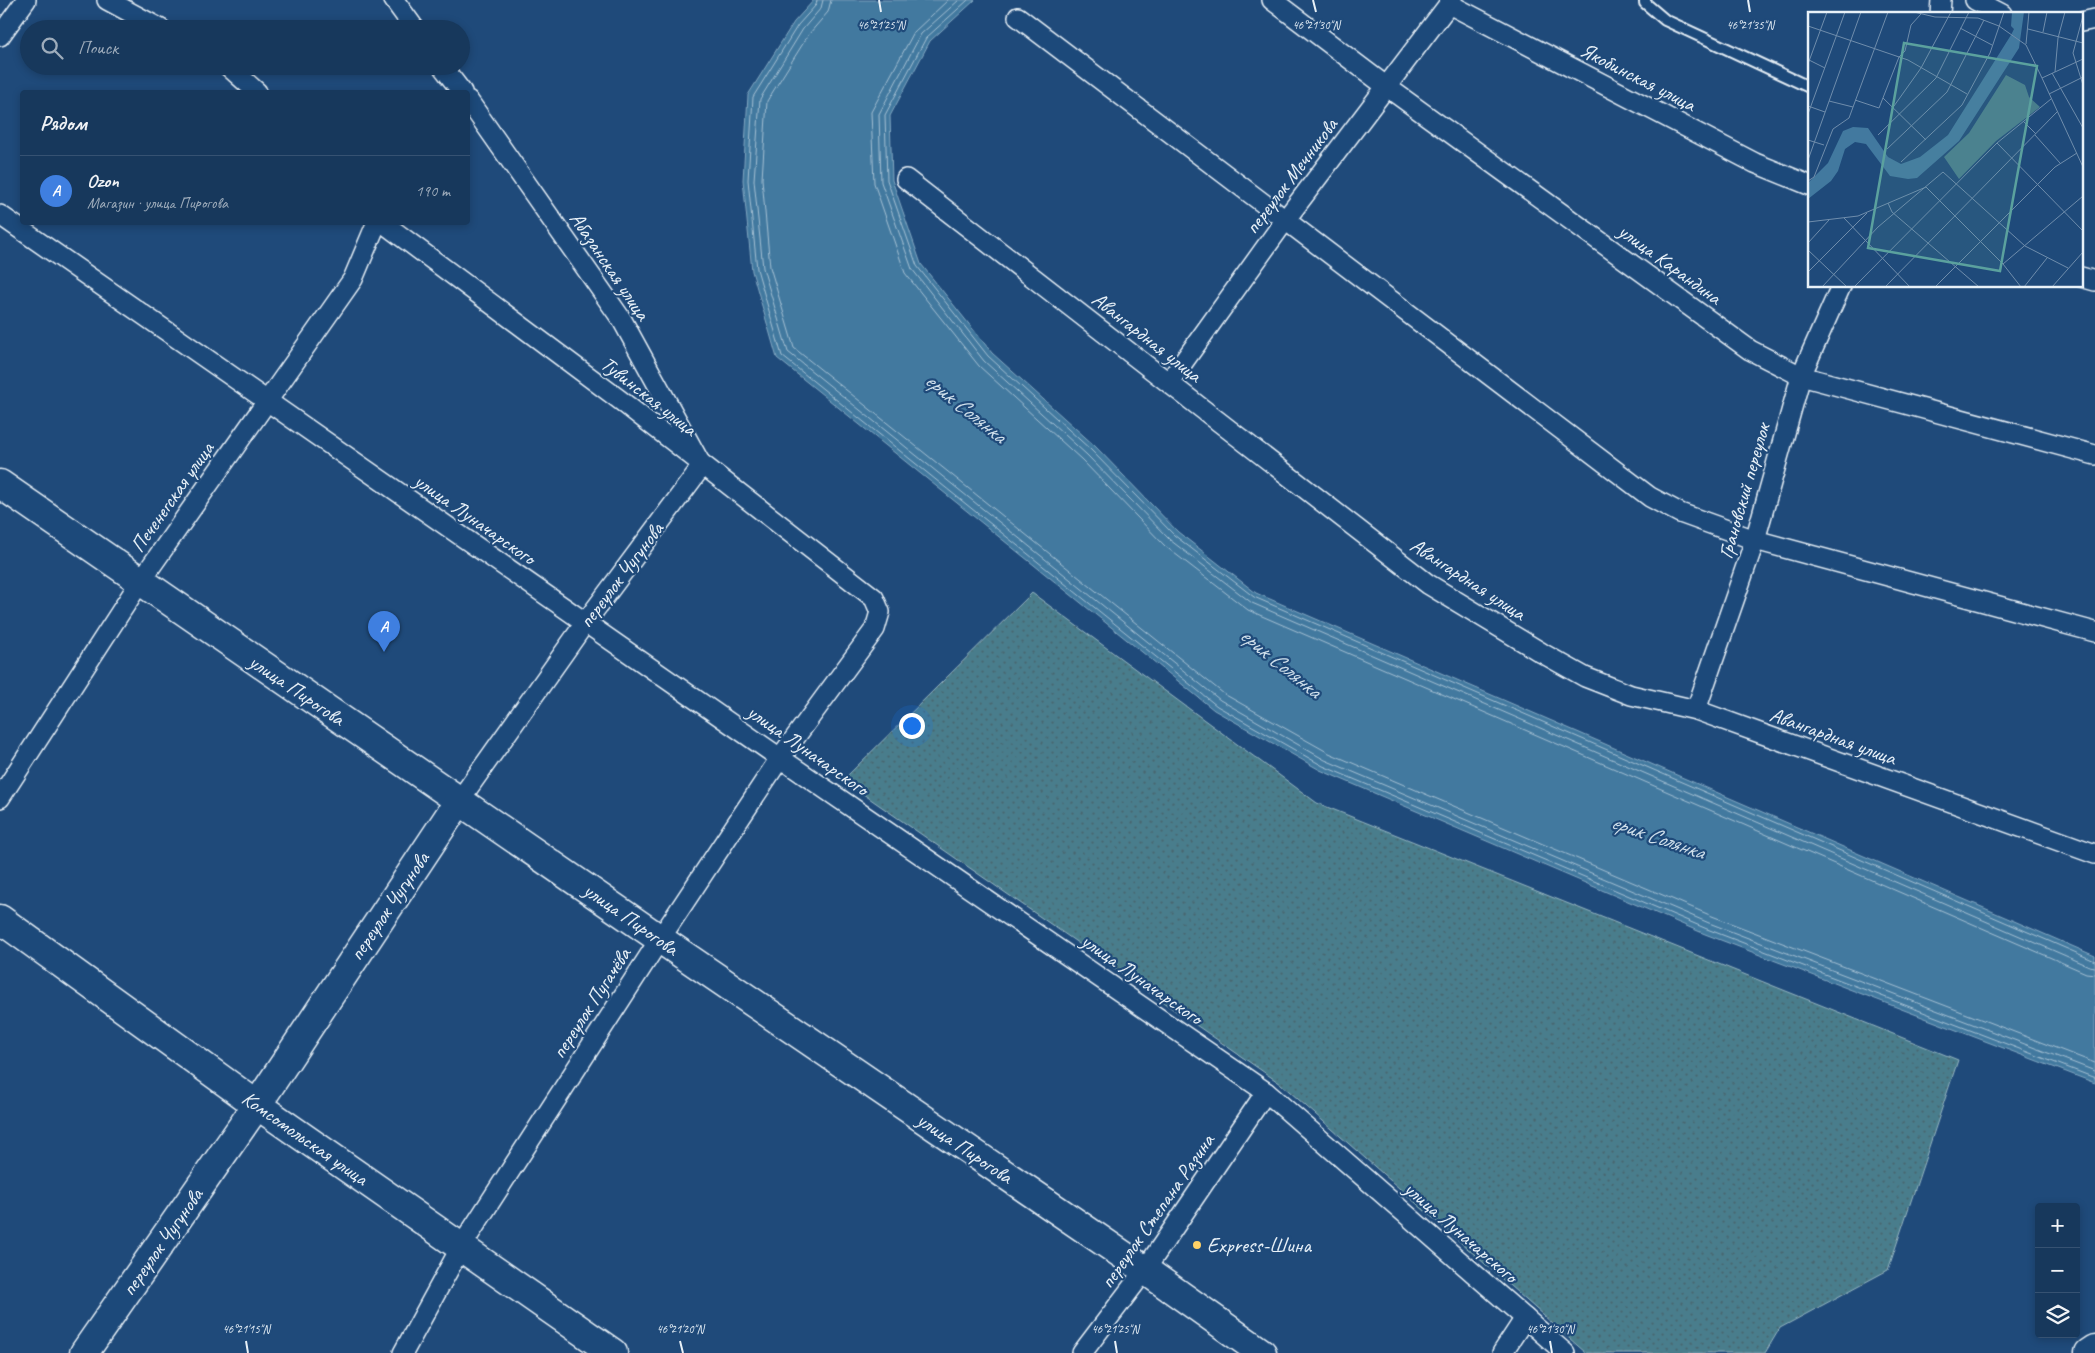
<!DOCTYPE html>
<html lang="ru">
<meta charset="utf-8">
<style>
body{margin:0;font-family:Caveat,sans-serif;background:#244365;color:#f1f3f6}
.controls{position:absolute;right:15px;bottom:15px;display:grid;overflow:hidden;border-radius:5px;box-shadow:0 2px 8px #0003}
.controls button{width:45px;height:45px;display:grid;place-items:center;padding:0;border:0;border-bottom:1px solid #365272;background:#17385c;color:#f1f3f6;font:25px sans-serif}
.you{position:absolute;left:911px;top:725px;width:18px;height:18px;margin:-12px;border:4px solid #fff;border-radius:50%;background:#1a73e8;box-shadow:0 0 0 8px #1a73e833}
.badge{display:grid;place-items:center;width:32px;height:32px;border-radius:50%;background:#bca0f2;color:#fff;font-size:16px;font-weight:700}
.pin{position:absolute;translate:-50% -41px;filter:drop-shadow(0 1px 2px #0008)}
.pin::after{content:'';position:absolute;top:26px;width:18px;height:15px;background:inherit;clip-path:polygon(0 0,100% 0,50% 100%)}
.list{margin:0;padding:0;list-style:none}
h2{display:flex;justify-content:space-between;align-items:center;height:65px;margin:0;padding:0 20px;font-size:21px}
h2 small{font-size:16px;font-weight:400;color:#9eacbb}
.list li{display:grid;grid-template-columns:32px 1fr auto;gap:15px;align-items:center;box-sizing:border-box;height:70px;padding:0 20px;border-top:1px solid #365272}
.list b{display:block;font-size:19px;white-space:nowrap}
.list p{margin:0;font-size:16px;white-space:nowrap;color:#9eacbb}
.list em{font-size:16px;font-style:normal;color:#9eacbb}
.icon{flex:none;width:28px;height:28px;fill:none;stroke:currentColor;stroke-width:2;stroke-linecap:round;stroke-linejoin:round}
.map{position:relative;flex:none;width:2095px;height:1353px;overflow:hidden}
.search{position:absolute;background:#17385c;box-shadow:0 2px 8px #0003;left:20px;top:20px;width:450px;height:55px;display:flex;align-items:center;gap:12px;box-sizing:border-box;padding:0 18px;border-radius:28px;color:#9eacbb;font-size:19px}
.panel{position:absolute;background:#17385c;box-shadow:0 2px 8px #0003;left:20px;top:90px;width:450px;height:135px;border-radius:5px}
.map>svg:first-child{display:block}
.grass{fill:url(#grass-dots);stroke:#98b7c2}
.water{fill:#42799f;stroke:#84a9c3}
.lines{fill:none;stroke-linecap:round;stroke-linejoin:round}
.shore{stroke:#a6c1d4;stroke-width:1}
.lane-casing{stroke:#e8f1f8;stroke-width:14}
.street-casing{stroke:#e8f1f8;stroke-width:22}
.secondary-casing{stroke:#e8f1f8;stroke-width:31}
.lane{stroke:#1f4a7a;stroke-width:10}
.street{stroke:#1f4a7a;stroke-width:19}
.secondary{stroke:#1f4a7a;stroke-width:28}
.ticks{fill:none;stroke:#e8f1f8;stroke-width:2}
.poi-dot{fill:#ffd166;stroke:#1f4a7a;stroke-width:2}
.labels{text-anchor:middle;stroke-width:4.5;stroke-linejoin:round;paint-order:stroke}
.street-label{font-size:21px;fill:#e8f1f8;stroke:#1f4a7a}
.poi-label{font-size:21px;fill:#e8f1f8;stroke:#1f4a7a;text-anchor:start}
.water-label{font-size:22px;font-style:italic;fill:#cfdfeb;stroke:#1f4a7a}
.inset-road{fill:none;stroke:#6f8dac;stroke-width:1}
.view{fill:#5ba19e;fill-opacity:0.15;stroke:#5ba19e;stroke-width:2.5}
.inset-edge{fill:none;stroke:#e8f1f8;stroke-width:2.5}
.ticks-label{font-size:12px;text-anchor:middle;fill:#e8f1f8;stroke:#1f4a7a;stroke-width:4.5;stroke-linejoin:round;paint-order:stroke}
</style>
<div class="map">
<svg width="2095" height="1353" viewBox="0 0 2095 1353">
<defs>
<pattern id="grass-dots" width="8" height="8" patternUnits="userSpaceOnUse" patternTransform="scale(1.25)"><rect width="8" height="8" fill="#487d8c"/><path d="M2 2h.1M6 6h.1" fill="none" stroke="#47656e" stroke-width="1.8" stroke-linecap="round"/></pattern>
</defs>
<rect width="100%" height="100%" fill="#1f4a7a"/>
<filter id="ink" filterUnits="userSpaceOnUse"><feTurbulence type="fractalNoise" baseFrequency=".02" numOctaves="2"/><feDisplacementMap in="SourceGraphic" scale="10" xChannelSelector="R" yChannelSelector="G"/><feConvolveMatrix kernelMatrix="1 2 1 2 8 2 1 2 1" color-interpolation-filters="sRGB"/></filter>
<g filter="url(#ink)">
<!-- grass -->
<polygon class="grass" points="1032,593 1317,803 1958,1060 1888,1270 1780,1328 1765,1353 1586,1353 1281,1084 843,780"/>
<!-- water -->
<polygon class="water" points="814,0 975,0 930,41 890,116 892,180 921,264 992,353 1095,446 1178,532 1256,593 2095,956 2095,1083 1705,934 1320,770 1214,710 777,358 752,271 743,180 748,95 794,22"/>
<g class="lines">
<!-- shore -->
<g class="shore">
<polyline points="817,0 816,5 798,25 753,97 748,180 757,269 782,356 1217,706 1323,766 1707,929 2095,1078"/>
<polyline points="823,0 821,8 803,29 760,99 754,180 763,268 788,352 1220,700 1325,760 1709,923 2095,1071"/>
<polyline points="831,0 828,12 809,34 767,101 762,179 770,267 794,348 1224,694 1329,753 1712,916 2095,1063"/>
<polyline points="948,0 914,32 871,112 874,183 905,273 979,366 1082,460 1165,546 1248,610 2086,973 2095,974"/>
<polyline points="959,0 921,34 879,114 881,182 912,269 984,361 1087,455 1170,540 1252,603 2089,966 2095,967"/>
<polyline points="968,0 926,38 885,115 887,180 917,266 988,356 1091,450 1174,535 1254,597 2095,961"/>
</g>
<defs>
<polyline id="lane" points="1645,0 1645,3 1665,20 1809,87"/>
<g id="street">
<polyline points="107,0 161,29"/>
<polyline points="394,0 415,29"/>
<polyline points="1272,0 1387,87 1750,350 1801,376 2095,455"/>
<polyline points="1975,0 2002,14"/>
<polyline points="1449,4 1755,163 1809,185"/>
<polyline points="1940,14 1941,0"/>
<polyline points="1018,17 1650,497 1680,513 1755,540 2095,632"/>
<polyline points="2081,22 2095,19"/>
<polyline points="0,36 26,0"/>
<polyline points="228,66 257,92"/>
<polyline points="442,66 462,92"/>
<polyline points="906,179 1428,584 1542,653 1585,677 1631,695 1696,710 2095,854"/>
<polyline points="0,215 780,758 1266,1092 1565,1353"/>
<polyline points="382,222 620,400 874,598 880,612 875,629 780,758 660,939 461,1247 403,1353"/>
<polyline points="2081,277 2095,281"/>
<polyline points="1169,382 1286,219 1452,0"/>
<polyline points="1696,710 1755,540 1801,376 1841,286"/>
<polyline points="0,798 140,582 353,279 377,222"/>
<polyline points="459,801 585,623 702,466 622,320 468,100"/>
<polyline points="1082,1353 1145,1270 1266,1092"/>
<polyline points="1502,1353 1525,1318"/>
</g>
<g id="secondary">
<polyline points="0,484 660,939 1145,1270 1262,1353"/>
<polyline points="0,919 257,1105 613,1353"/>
<polyline points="84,1353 257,1105 459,801"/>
<polyline points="2089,1353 2095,1349"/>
</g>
</defs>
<!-- lane casing -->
<use href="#lane" class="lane-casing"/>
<!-- street casing -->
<use href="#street" class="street-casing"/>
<!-- secondary casing -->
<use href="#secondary" class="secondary-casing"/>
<!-- lane -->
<use href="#lane" class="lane"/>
<!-- street -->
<use href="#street" class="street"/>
<!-- secondary -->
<use href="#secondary" class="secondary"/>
</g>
</g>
<!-- ticks -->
<path class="ticks" d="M879,0L881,12M1313,0L1316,12M1748,0L1750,12M246,1341L248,1353M680,1341L683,1353M1115,1341L1117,1353M1550,1341L1552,1353"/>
<!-- markers -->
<circle class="poi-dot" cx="1197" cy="1245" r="5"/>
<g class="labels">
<!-- street labels -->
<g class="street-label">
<text transform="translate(1638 77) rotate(27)" y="7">Якобинская улица</text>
<text transform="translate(1291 176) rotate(-53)" y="7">переулок Мечникова</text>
<text transform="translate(1670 264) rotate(36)" y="7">улица Карандина</text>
<text transform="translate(610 266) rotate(56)" y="7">Абазанская улица</text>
<text transform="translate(1147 337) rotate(38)" y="7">Авангардная улица</text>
<text transform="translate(649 396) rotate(38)" y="7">Тувинская улица</text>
<text transform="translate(1744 491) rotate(-74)" y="7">Грановский переулок</text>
<text transform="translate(172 497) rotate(-55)" y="7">Печенегская улица</text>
<text transform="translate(475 519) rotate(35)" y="7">улица Луначарского</text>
<text transform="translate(621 575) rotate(-53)" y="7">переулок Чугунова</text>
<text transform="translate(1468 579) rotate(33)" y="7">Авангардная улица</text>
<text transform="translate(297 690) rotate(34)" y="7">улица Пирогова</text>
<text transform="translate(1833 736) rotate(20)" y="7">Авангардная улица</text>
<text transform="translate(808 750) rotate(35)" y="7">улица Луначарского</text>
<text transform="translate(389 906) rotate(-56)" y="7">переулок Чугунова</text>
<text transform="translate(631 919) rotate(35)" y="7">улица Пирогова</text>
<text transform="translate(1142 979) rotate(35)" y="7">улица Луначарского</text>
<text transform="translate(591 1003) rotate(-57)" y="7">переулок Пугачёва</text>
<text transform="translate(305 1138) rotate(35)" y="7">Комсомольская улица</text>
<text transform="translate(965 1148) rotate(34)" y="7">улица Пирогова</text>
<text transform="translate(1157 1211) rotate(-55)" y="7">переулок Степана Разина</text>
<text transform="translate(1461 1232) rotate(41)" y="7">улица Луначарского</text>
<text transform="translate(162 1242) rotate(-55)" y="7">переулок Чугунова</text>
</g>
<!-- poi labels -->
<g class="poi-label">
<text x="1207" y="1252">Express-Шина</text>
</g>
<!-- water labels -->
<g class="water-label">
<text transform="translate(966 407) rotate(39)" y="8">ерик Солянка</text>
<text transform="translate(1281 662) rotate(39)" y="8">ерик Солянка</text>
<text transform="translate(1658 836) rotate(19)" y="8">ерик Солянка</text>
</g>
</g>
<!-- overview -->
<g transform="translate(1808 12)">
<rect width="275" height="275" fill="#1f4a7a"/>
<path d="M198,63L217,73L221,85L232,95L188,129L151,167L136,145L161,121Z" fill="#487d8c"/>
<path d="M204,0H216L211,36L151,129L109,166L100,167L82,164L58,132L47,130L37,137L30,159L23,169L0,187V171L20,151L35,119L45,115L60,116L80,145L93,152L112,145L140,123L203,23L206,17L203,14Z" fill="#42799f"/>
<path class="inset-road" d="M106,0L127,5L170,6L191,14L218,33L234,66M275,4L265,41L275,73M0,14L100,48L159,82M152,16L184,33M220,17L275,31M235,20L239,0M218,32L221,0M275,47L234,66L275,155M1,48L17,56M0,52L19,0M247,60L250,26L257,0M244,61L275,116M241,82L275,65M75,86L118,128M47,88L71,96L91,45L97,39L103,13L113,2M21,89L45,95M0,94L17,100M86,94L113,56L143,0M0,102L37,0M215,109L228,122M70,123L128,66L161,0M227,123L252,151M0,128L16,133M189,131L275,219M79,137L139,80L176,8M0,148L53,0M93,150L154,93L182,41L196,0M0,169L6,165L25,117L41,106L80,0M80,191L84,200L171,275M36,206L102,275M0,210L50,204L118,175L195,252L213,275M0,231L21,208M0,238L39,275M195,252L275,184M0,260L59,201M14,275L70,215L135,160L217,234L260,256M46,275L189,131L243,87M77,275L249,100M127,275L247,155L269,141M216,275L239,246M244,275L275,240"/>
<path class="view" d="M96,31L229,54L192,259L60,236Z"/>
<rect width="275" height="275" class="inset-edge"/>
</g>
<g class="ticks-label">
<text x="881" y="29">46°21'25"N</text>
<text x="1316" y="29">46°21'30"N</text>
<text x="1750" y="29">46°21'35"N</text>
<text x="246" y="1333">46°21'15"N</text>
<text x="680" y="1333">46°21'20"N</text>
<text x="1115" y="1333">46°21'25"N</text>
<text x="1550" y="1333">46°21'30"N</text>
</g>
</svg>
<div class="controls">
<button>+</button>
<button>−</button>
<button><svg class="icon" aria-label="layers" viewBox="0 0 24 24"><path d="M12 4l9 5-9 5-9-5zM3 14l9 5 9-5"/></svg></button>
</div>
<div class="you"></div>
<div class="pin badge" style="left:384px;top:652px;background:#3f7fe0">A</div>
<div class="search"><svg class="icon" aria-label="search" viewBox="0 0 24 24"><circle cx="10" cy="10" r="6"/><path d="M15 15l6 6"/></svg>Поиск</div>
<section class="panel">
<h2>Рядом<small></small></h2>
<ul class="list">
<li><span class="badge" style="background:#3f7fe0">A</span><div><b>Ozon</b><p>Магазин · улица Пирогова</p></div><em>190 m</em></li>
</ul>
</section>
</div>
